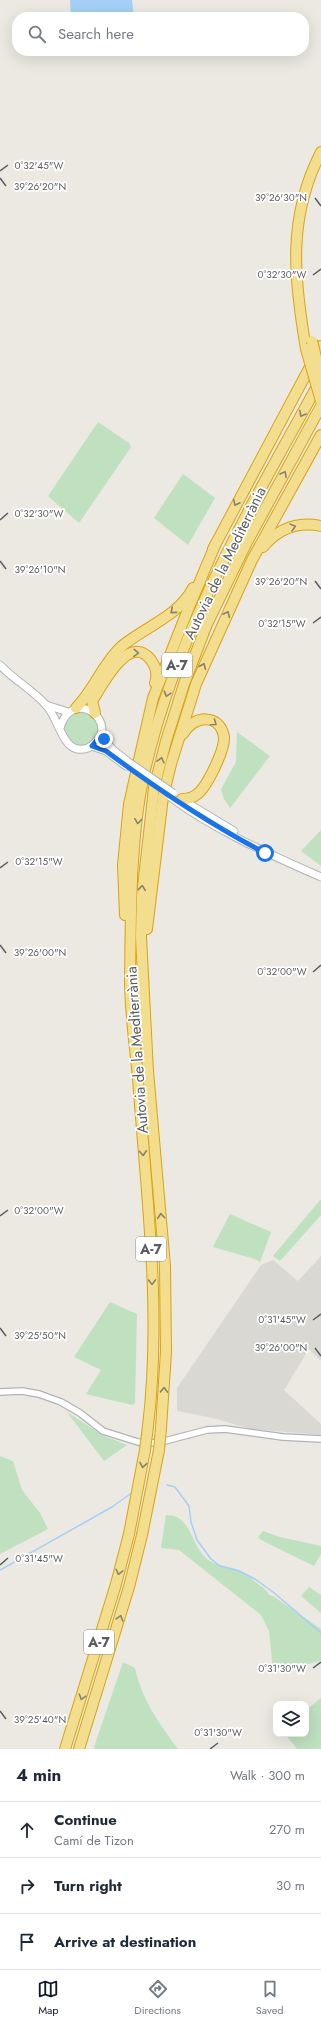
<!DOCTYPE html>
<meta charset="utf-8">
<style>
body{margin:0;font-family:Jost,sans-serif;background:#f2f2f3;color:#1f2937}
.controls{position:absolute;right:12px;bottom:12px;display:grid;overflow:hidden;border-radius:8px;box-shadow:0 4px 16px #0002}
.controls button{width:36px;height:36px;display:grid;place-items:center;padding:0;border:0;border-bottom:1px solid #e0e1e3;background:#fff;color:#1f2937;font:20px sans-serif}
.stop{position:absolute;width:12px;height:12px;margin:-9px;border:3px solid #1a73e8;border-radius:50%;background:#fff}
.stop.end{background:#1a73e8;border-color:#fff;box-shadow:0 1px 4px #0008}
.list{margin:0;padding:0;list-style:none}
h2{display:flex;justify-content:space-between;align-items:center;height:52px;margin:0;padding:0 16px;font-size:17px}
h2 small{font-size:13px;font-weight:400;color:#747a83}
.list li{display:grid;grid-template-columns:26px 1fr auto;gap:12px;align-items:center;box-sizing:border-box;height:56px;padding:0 16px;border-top:1px solid #e0e1e3}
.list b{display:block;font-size:15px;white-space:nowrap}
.list p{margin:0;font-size:13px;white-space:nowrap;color:#747a83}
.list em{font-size:13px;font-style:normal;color:#747a83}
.icon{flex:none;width:22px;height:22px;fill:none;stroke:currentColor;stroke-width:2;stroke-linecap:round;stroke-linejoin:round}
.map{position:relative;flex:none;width:321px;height:1749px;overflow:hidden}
.search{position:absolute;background:#fff;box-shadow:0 4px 16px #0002;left:12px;right:12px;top:12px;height:44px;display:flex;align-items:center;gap:10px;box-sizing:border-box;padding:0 14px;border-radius:16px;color:#747a83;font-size:15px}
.sheet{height:220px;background:#fff}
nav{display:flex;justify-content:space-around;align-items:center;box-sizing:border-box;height:56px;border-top:1px solid #e0e1e3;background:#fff;font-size:11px;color:#747a83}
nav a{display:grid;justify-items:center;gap:2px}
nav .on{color:#111827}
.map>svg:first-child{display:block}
.industrial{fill:#dad8d3}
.green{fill:#bfe1c0}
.water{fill:#a4d0f7}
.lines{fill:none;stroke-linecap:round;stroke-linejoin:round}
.stream{stroke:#a4d0f7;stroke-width:1.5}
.minor-casing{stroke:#b1b3b7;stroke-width:8}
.tertiary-casing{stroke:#b1b3b7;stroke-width:9}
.motorway-casing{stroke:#d9a313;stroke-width:12}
.minor{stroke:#fff;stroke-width:5.5}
.tertiary{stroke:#fff;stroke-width:7}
.motorway{stroke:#f3de8f;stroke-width:10}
.tertiary-bridge-casing{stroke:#b1b3b7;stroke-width:9;stroke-linecap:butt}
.motorway-bridge-casing{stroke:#d9a313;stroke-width:12;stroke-linecap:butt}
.tertiary-bridge{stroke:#fff;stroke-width:7}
.motorway-bridge{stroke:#f3de8f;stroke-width:10}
.oneway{stroke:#87836e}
.route{stroke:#1a73e8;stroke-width:5}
.ticks{fill:none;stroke:#595c60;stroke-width:1.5}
.labels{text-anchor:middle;stroke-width:3.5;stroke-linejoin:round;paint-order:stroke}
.shield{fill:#fff;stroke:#8b8d90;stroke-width:1}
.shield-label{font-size:14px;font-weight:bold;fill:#595c60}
.street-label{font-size:15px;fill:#595c60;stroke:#fff}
.ticks-label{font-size:10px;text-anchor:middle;fill:#595c60;stroke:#fff;stroke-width:3.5;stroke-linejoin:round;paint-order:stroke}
</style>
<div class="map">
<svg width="321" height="1749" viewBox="0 0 321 1749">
<rect width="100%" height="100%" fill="#ebe9e1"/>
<!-- industrial -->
<polygon class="industrial" points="321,1256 321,1361 309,1349 284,1390 321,1424 321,1435 251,1429 213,1418 177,1411 177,1388 261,1265 273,1260 298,1281"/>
<!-- green -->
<g class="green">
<polygon points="98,422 129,443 131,447 79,523 48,496"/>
<polygon points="183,474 215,498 188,545 154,518"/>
<circle cx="81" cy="729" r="17"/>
<polygon points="237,732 270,756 230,808 224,799 221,789 236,762"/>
<polygon points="321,830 321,866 301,851"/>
<polygon points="321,1199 321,1215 280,1261 273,1256"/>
<polygon points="230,1214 271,1232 260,1262 255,1259 213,1247"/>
<polygon points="110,1302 137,1314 135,1403 132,1405 86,1394 101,1370 74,1357"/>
<polygon points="67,1412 102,1435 127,1445 104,1461"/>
<polygon points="0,1456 13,1461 22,1490 40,1513 48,1529 0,1554"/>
<path d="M166,1515C192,1515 189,1543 207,1559C215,1566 229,1566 239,1570C246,1573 252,1579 258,1584C262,1587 267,1590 269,1595L273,1596L321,1629V1661L291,1668L273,1670L269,1631L261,1615L179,1550L161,1548Z"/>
<polygon points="263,1531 280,1537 321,1546 321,1554 314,1566 261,1540 258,1537"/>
<polygon points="309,1587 321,1595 321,1613 301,1596"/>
<path d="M123,1662L135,1668C142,1700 159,1723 178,1749H95L94,1747Z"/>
<polygon points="321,1698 321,1749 297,1749 285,1734 306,1734 306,1710"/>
</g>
<!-- water -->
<polygon class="water" points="70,0 132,0 134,17 71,17"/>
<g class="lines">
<!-- stream -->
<g class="stream">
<polyline points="167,1485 175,1487 189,1506 191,1522 197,1540 211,1559 220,1566 239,1571 255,1579 273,1592 321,1633"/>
<polyline points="0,1570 112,1507 133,1492"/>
</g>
<defs>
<polyline id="minor" points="0,1392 22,1391 39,1394 61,1402 80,1413 103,1431 138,1442 157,1443 207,1430 225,1429 283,1437 321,1439"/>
<g id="tertiary">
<path d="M0,665C14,680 33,690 46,705C60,719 62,757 88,748C92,746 99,739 101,735C108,712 70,692 60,728"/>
<polyline points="46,705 68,712"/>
<polyline points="101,735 112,749 127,761"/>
<polyline points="92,746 106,751 126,766"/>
<path d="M170,797C216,831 269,854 321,877"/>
<polyline points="181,799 234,831"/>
</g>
<g id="motorway">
<path d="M306,349C294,279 287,218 321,152"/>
<path d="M263,547C278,529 297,521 321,526"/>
<polyline points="213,549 321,346"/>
<path d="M76,708C94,690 103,663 122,646C145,627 179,616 193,588"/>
<path d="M95,713L92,701C102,686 129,631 151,660C156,667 158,675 155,683"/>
<path d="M182,799C187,799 192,798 196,795C207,788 225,749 224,737C220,713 193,715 183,734"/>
<polyline points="125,915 123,865 129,804 153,698 187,612 216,543"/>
<polyline points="147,929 163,797 171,764 196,684 252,560 321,435"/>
<path d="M148,1426C162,1310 146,1193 138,1078C135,1045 130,1012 130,980C131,914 130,843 143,779C174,635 250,508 320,381"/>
<polyline points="161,1428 166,1352 165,1266 148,1071 141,937 142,896 154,788 166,741 184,684 207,624 246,544 321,406"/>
<polyline points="65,1749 116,1584 129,1534"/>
<polyline points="79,1749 129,1587 142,1535"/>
</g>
</defs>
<!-- minor casing -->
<use href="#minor" class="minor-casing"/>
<!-- tertiary casing -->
<use href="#tertiary" class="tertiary-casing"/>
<!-- motorway casing -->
<use href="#motorway" class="motorway-casing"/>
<!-- minor -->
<use href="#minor" class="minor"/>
<!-- tertiary -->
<use href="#tertiary" class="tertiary"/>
<!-- motorway -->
<use href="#motorway" class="motorway"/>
<defs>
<polyline id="tertiary-bridge" points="127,761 173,793"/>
<g id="motorway-bridge">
<polyline points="312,341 321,378"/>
<polyline points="306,349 321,401"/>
<polyline points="129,1534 145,1450 148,1426"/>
<polyline points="142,1535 159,1450 161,1428"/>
</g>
</defs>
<!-- tertiary-bridge casing -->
<use href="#tertiary-bridge" class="tertiary-bridge-casing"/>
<!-- motorway-bridge casing -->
<use href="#motorway-bridge" class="motorway-bridge-casing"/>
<!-- tertiary-bridge -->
<use href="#tertiary-bridge" class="tertiary-bridge"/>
<!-- motorway-bridge -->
<use href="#motorway-bridge" class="motorway-bridge"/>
</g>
<!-- one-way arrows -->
<defs><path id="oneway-chevron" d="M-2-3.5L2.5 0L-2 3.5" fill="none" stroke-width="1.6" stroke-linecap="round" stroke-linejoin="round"/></defs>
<g class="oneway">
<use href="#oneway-chevron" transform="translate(302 414) rotate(119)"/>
<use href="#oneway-chevron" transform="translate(284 474) rotate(-61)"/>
<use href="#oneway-chevron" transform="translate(236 503) rotate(117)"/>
<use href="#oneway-chevron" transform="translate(293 527) rotate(-15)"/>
<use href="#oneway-chevron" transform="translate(173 611) rotate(140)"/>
<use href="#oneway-chevron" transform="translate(227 614) rotate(-65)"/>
<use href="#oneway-chevron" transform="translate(136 653) rotate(3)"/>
<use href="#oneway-chevron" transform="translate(203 666) rotate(-67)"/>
<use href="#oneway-chevron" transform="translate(167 694) rotate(107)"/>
<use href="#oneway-chevron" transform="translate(214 723) rotate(35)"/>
<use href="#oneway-chevron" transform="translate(161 760) rotate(-77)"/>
<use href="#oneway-chevron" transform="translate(138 821) rotate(97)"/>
<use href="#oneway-chevron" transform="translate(142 888) rotate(-84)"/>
<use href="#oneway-chevron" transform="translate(143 1153) rotate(86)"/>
<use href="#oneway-chevron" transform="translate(161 1216) rotate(-95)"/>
<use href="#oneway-chevron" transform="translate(152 1282) rotate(89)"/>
<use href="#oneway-chevron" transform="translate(164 1390) rotate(-88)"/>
<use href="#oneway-chevron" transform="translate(143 1465) rotate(100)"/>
<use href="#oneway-chevron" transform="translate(119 1572) rotate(104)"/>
<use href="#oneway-chevron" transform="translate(120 1618) rotate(-73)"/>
<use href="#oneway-chevron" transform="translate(82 1697) rotate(107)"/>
</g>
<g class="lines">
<!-- route -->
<path class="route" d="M104,739L101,735L92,746L106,751C157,789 208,823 265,853"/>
</g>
<!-- ticks -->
<path class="ticks" d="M0,171L8,165M0,178L6,186M315,198L321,206M313,275L321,269M0,520L8,513M0,561L6,569M315,581L321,589M313,623L321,617M0,868L8,862M0,945L6,953M313,972L321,965M0,1216L8,1210M313,1320L321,1314M0,1328L6,1336M315,1348L321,1356M0,1565L8,1558M313,1668L321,1662M0,1711L6,1719M210,1749L218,1743"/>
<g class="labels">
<!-- shield labels -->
<g class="shield">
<rect x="162" y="653" width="30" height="24" rx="3"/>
<rect x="136" y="1237" width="30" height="24" rx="3"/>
<rect x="84" y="1630" width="30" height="24" rx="3"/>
</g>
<g class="shield-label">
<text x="177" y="670">A-7</text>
<text x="151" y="1254">A-7</text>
<text x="99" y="1647">A-7</text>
</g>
<!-- street labels -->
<g class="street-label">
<text transform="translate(225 563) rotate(-64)" y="5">Autovia de la Mediterrània</text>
<text transform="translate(137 1050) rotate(-94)" y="5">Autovia de la Mediterrània</text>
</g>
</g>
<g class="ticks-label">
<text x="39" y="169">0°32'45"W</text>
<text x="40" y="190">39°26'20"N</text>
<text x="281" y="201">39°26'30"N</text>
<text x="282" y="278">0°32'30"W</text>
<text x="39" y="517">0°32'30"W</text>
<text x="40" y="573">39°26'10"N</text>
<text x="281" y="585">39°26'20"N</text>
<text x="282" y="627">0°32'15"W</text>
<text x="39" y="865">0°32'15"W</text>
<text x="40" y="956">39°26'00"N</text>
<text x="282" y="975">0°32'00"W</text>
<text x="39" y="1214">0°32'00"W</text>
<text x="282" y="1323">0°31'45"W</text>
<text x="40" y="1339">39°25'50"N</text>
<text x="281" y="1351">39°26'00"N</text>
<text x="39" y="1562">0°31'45"W</text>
<text x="282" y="1672">0°31'30"W</text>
<text x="40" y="1723">39°25'40"N</text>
<text x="218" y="1736">0°31'30"W</text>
</g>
</svg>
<div class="controls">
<button><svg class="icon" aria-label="layers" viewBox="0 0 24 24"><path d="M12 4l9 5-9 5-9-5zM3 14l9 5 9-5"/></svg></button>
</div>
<div class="stop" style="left:265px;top:853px"></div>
<div class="stop end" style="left:104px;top:739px"></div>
<div class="search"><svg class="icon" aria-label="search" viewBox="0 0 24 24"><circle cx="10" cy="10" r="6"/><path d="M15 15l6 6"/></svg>Search here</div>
</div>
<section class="sheet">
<h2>4 min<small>Walk · 300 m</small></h2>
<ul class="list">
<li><svg class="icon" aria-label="ahead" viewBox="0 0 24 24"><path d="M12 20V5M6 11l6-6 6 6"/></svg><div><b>Continue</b><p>Camí de Tizon</p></div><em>270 m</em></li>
<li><svg class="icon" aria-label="right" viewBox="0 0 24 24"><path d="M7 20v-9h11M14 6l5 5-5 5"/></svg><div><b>Turn right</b></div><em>30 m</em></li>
<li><svg class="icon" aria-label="arrive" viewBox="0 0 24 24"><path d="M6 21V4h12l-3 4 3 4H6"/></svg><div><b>Arrive at destination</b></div></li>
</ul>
</section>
<nav>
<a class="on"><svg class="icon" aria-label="map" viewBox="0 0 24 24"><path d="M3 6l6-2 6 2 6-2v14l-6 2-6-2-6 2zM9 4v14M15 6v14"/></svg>Map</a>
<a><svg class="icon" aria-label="directions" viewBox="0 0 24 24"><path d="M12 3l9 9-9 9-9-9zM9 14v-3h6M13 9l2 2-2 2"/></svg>Directions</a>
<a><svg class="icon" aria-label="saved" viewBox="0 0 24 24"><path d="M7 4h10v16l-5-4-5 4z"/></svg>Saved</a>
</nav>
